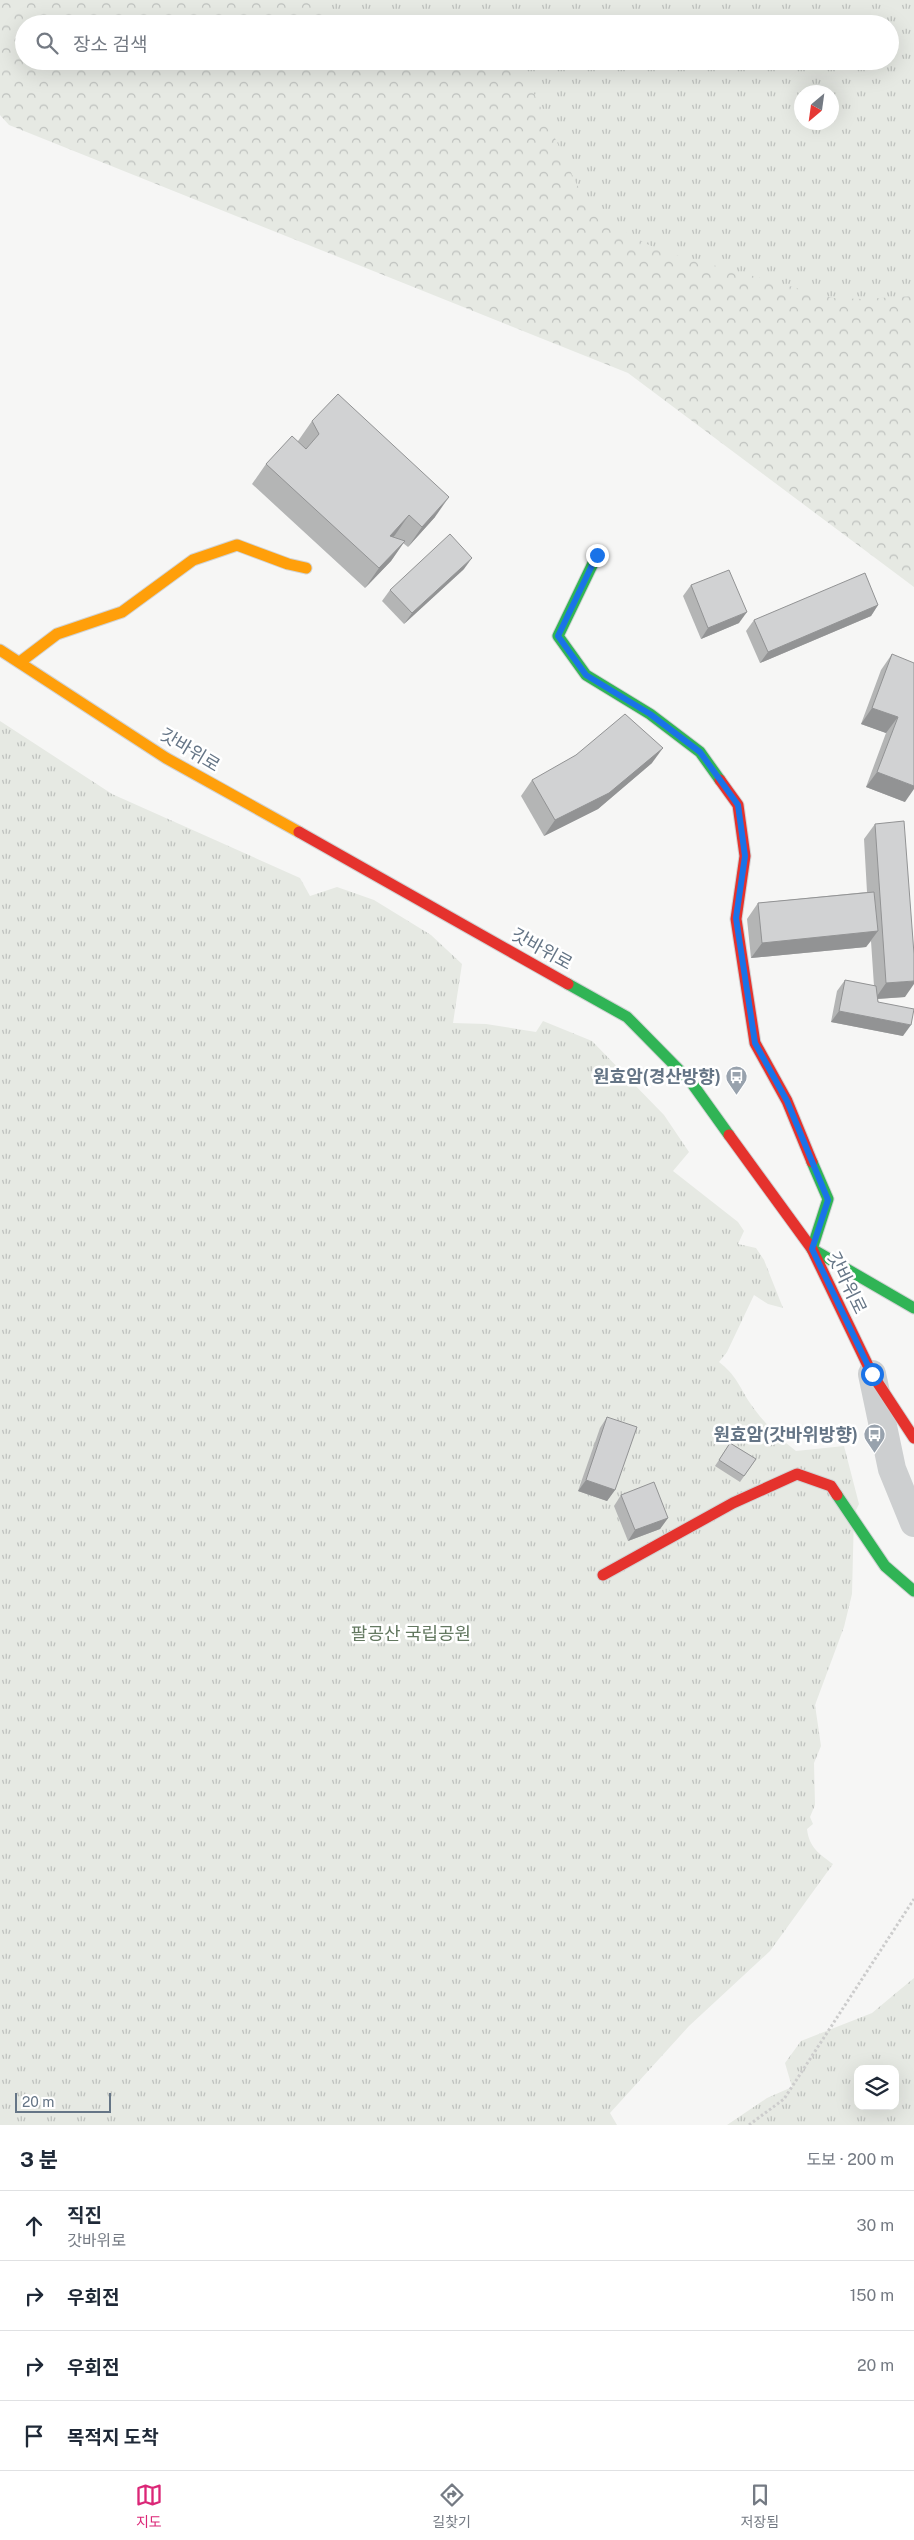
<!DOCTYPE html>
<html lang="ko">
<meta charset="utf-8">
<style>
body{margin:0;font-family:"Public Sans","Noto Sans KR",sans-serif;background:#f6f6f7;color:#1f2937}
.controls{position:absolute;right:15px;bottom:15px;display:grid;overflow:hidden;border-radius:10px;box-shadow:0 5px 20px #0002}
.controls button{width:45px;height:45px;display:grid;place-items:center;padding:0;border:0;border-bottom:1px solid #e0e1e3;background:#fff;color:#1f2937;font:25px sans-serif}
.compass{position:absolute;left:794px;top:85px;width:45px;height:45px;border-radius:50%;background:#fff;box-shadow:0 5px 20px #0002;rotate:209deg}
.scale{position:absolute;left:15px;bottom:12px;width:96px;box-sizing:border-box;padding-left:5px;border:2px solid #657586;border-top:0;font-size:14px;line-height:18px;white-space:nowrap;color:#657586;-webkit-text-stroke:4px #fff;paint-order:stroke}
.stop{position:absolute;width:15px;height:15px;margin:-11px;border:4px solid #1a73e8;border-radius:50%;background:#fff}
.stop.end{background:#1a73e8;border-color:#fff;box-shadow:0 1px 5px #0008}
.list{margin:0;padding:0;list-style:none}
h2{display:flex;justify-content:space-between;align-items:center;height:65px;margin:0;padding:0 20px;font-size:21px}
h2 small{font-size:16px;font-weight:400;color:#747a83}
.list li{display:grid;grid-template-columns:32px 1fr auto;gap:15px;align-items:center;box-sizing:border-box;height:70px;padding:0 20px;border-top:1px solid #e0e1e3}
.list b{display:block;font-size:19px;white-space:nowrap}
.list p{margin:0;font-size:16px;white-space:nowrap;color:#747a83}
.list em{font-size:16px;font-style:normal;color:#747a83}
.icon{flex:none;width:28px;height:28px;fill:none;stroke:currentColor;stroke-width:2;stroke-linecap:round;stroke-linejoin:round}
.map{position:relative;flex:none;width:914px;height:2125px;overflow:hidden}
.search{position:absolute;background:#fff;box-shadow:0 5px 20px #0002;left:15px;right:15px;top:15px;height:55px;display:flex;align-items:center;gap:12px;box-sizing:border-box;padding:0 18px;border-radius:28px;color:#747a83;font-size:19px}
.sheet{height:345px;background:#fff}
nav{display:flex;justify-content:space-around;align-items:center;box-sizing:border-box;height:70px;border-top:1px solid #e0e1e3;background:#fff;font-size:14px;color:#747a83}
nav a{display:grid;justify-items:center;gap:2px}
nav .on{color:#db2777}
.map>svg:first-child{display:block}
.forest{fill:url(#forest-crowns);fill-rule:evenodd}
.park{fill:url(#park-tufts);fill-rule:evenodd}
.lines{fill:none;stroke-linecap:round;stroke-linejoin:round}
.fast-casing{stroke:#d1d3d4;stroke-width:13}
.slow-casing{stroke:#d1d3d4;stroke-width:13}
.jam-casing{stroke:#d1d3d4;stroke-width:13}
.path{stroke:#ccc;stroke-width:3;stroke-dasharray:2.5 2.5;stroke-linecap:butt}
.street{stroke:#cdcfd0;stroke-width:28}
.fast{stroke:#30b455;stroke-width:11}
.slow{stroke:#ff9f0a;stroke-width:11}
.jam{stroke:#e5322d;stroke-width:11}
.wall{fill:#b4b5b5}
.shaded-wall{fill:#929394}
.building{fill:#d1d2d3;stroke:#929394}
.route{stroke:#1a73e8;stroke-width:6}
.labels{text-anchor:middle;stroke-width:5;stroke-linejoin:round;paint-order:stroke}
.street-label{font-size:18px;fill:#657586;stroke:#fff}
.poi-label{font-size:18px;font-weight:bold;fill:#657586;stroke:#fff;text-anchor:end}
.park-label{font-size:18px;fill:#637860;stroke:#fff}
</style>
<div class="map">
<svg width="914" height="2125" viewBox="0 0 914 2125">
<defs>
<pattern id="forest-crowns" width="20" height="18" patternUnits="userSpaceOnUse" patternTransform="scale(1.25)"><rect width="20" height="18" fill="#e6e9e3"/><path d="M2 6a3 3 0 1 1 6 0M12 15a3 3 0 1 1 6 0" fill="none" stroke="#bec1be"/></pattern>
<pattern id="park-tufts" width="24" height="20" patternUnits="userSpaceOnUse" patternTransform="scale(1.25)"><rect width="24" height="20" fill="#e6e9e3"/><path d="M3 7l-1-3M5 7V3M7 7l1-3M15 17l-1-3M17 17v-4M19 17l1-3" fill="none" stroke="#bec1be"/></pattern>
</defs>
<rect width="100%" height="100%" fill="#f6f6f5"/>
<!-- forest -->
<path class="forest" d="M0,0H914V587L628,373L9,125L0,115ZM24,24H890V61H24ZM802,92H832V122H802Z"/>
<!-- park -->
<g class="park">
<path d="M303,0H914V296L863,299L833,298L665,252C629,237 599,218 577,185L523,70L515,61H890V24H394C361,21 331,19 303,0ZM802,92H832V122H802Z"/>
<path d="M0,721L112,794L300,878L310,896L337,887L374,900L431,935L462,964L453,1023L486,1024L536,1032L543,1021L592,1041L664,1115L689,1152L673,1171L738,1222L744,1231L738,1244L756,1248L764,1260L783,1308L768,1304L754,1295L727,1352L719,1362C736,1375 739,1386 750,1403C764,1423 777,1436 796,1451L844,1446L859,1504L854,1514L852,1594L844,1627L815,1705L821,1746L814,1763L815,1805L810,1817L813,1824L807,1829C809,1847 819,1854 833,1864L770,1951L689,2026L610,2113L617,2125H0Z"/>
<path d="M914,1978V2125H727L767,2098L792,2087L785,2063L801,2041L872,2013ZM858,2069H895V2106H858Z"/>
</g>
<g class="lines">
<defs>
<g id="fast">
<polyline points="597,555 558,636 586,675 650,714 700,752 720,780"/>
<polyline points="568,984 627,1017 691,1082 729,1135"/>
<polyline points="812,1162 828,1199 812,1249 914,1308"/>
<polyline points="837,1495 885,1566 914,1591"/>
</g>
<g id="slow">
<polyline points="0,650 166,758 299,832"/>
<polyline points="20,662 57,634 122,612 193,560 237,545 288,564 306,568"/>
</g>
<g id="jam">
<polyline points="720,780 738,805 745,856 736,919 755,1043 787,1101 812,1162"/>
<polyline points="299,832 568,984"/>
<polyline points="729,1135 812,1249 872,1374 914,1438"/>
<polyline points="603,1575 733,1503 797,1474 831,1486 837,1495"/>
</g>
</defs>
<!-- fast casing -->
<use href="#fast" class="fast-casing"/>
<!-- slow casing -->
<use href="#slow" class="slow-casing"/>
<!-- jam casing -->
<use href="#jam" class="jam-casing"/>
<!-- path -->
<polyline class="path" points="749,2125 784,2099 914,1899"/>
<!-- street -->
<polyline class="street" points="872,1374 892,1469 914,1523"/>
<!-- fast -->
<use href="#fast" class="fast"/>
<!-- slow -->
<use href="#slow" class="slow"/>
<!-- jam -->
<use href="#jam" class="jam"/>
</g>
<!-- wall -->
<g class="wall">
<polygon points="312,421 435,517 408,547 403,543 391,561 365,588 252,484 266,464 298,441"/>
<polygon points="464,569 404,624 382,601 390,590"/>
<polygon points="691,585 739,623 701,639 683,596"/>
<polygon points="878,605 871,616 760,663 746,631 754,620"/>
<polygon points="892,654 905,802 866,787 886,733 861,724 881,670"/>
<polygon points="652,763 598,809 544,836 521,796 532,780"/>
<polygon points="875,824 905,997 878,999 878,1002 903,1036 831,1022 837,991 845,980 874,986 871,941 866,947 751,958 747,919 758,903 867,892 864,839"/>
<polygon points="607,1417 615,1490 607,1501 578,1491 600,1428"/>
<polygon points="730,1443 756,1459 740,1482 715,1466"/>
<polygon points="621,1495 668,1518 660,1529 628,1541 614,1506"/>
</g>
<!-- shaded-wall -->
<g class="shaded-wall">
<polygon points="449,497 435,517 408,547 422,527"/>
<polygon points="409,515 395,535 376,556 390,536"/>
<polygon points="405,541 391,561 365,588 379,568"/>
<polygon points="472,558 464,569 404,624 412,613"/>
<polygon points="878,605 871,616 760,663 768,652"/>
<polygon points="747,612 739,623 701,639 708,628"/>
<polygon points="872,708 898,717 886,733 861,724"/>
<polygon points="663,748 652,763 598,809 544,836 555,820"/>
<polygon points="877,772 914,786 914,789 905,802 866,787"/>
<polygon points="878,931 866,947 751,958 762,943"/>
<polygon points="914,981 914,984 905,997 875,999 886,983"/>
<polygon points="839,1011 911,1025 903,1036 831,1022"/>
<polygon points="586,1480 615,1490 607,1501 578,1491"/>
<polygon points="668,1518 660,1529 628,1541 635,1530"/>
</g>
<!-- building -->
<g class="building">
<polygon points="338,394 449,497 422,527 409,515 390,536 405,541 379,568 266,464 292,436 306,449 319,434 312,421"/>
<polygon points="450,534 472,558 412,613 390,590"/>
<polygon points="729,570 747,612 708,628 691,585"/>
<polygon points="865,573 878,605 768,652 754,620"/>
<polygon points="892,654 914,663 914,786 877,772 898,717 872,708"/>
<polygon points="625,714 663,748 609,793 555,820 532,780 576,755"/>
<polygon points="904,821 914,954 914,981 886,983 875,824"/>
<polygon points="874,892 878,931 762,943 758,903"/>
<polygon points="845,980 876,986 878,1002 914,1009 911,1025 839,1011"/>
<polygon points="607,1417 637,1427 615,1490 586,1480"/>
<polygon points="730,1443 756,1459 744,1476 719,1460"/>
<polygon points="654,1482 668,1518 635,1530 621,1495"/>
</g>
<g class="lines">
<!-- route -->
<polyline class="route" points="597,555 558,636 586,675 650,714 700,752 738,805 745,856 736,918 755,1043 787,1101 828,1200 812,1249 872,1374"/>
</g>
<!-- icons -->
<defs>
<symbol id="bus-pin" viewBox="-11 -11 22 30"><path d="M0 17L-7.5 6A9.5 9.5 0 1 1 7.5 6Z" fill="#98a2ad" stroke="#fff"/><path d="M-5-6H5V4H4V6H2V4H-2V6H-4V4H-5ZM-3.5-4V0h7V-4ZM-3.5 1.2v1.5H-2V1.2ZM2 1.2v1.5H3.5V1.2Z" fill="#fff"/></symbol>
</defs>
<g fill-rule="evenodd">
<use href="#bus-pin" x="724" y="1064" width="25" height="34"/>
<use href="#bus-pin" x="862" y="1422" width="25" height="34"/>
</g>
<g class="labels">
<!-- street labels -->
<g class="street-label">
<text transform="translate(190 750) rotate(31)" y="6">갓바위로</text>
<text transform="translate(542 949) rotate(29)" y="6">갓바위로</text>
<text transform="translate(847 1283) rotate(64)" y="6">갓바위로</text>
</g>
<!-- poi labels -->
<g class="poi-label">
<text x="721" y="1083">원효암(경산방향)</text>
<text x="858" y="1441">원효암(갓바위방향)</text>
</g>
<!-- park labels -->
<g class="park-label">
<text x="411" y="1640">팔공산 국립공원</text>
</g>
</g>
</svg>
<div class="controls">
<button><svg class="icon" aria-label="layers" viewBox="0 0 24 24"><path d="M12 4l9 5-9 5-9-5zM3 14l9 5 9-5"/></svg></button>
</div>
<svg class="compass" viewBox="-18 -18 36 36"><path d="M0-13l5 13h-10z" fill="#e53935"/><path d="M0 13l5-13h-10z" fill="#747a83"/></svg>
<div class="scale">20 m</div>
<div class="stop" style="left:872px;top:1374px"></div>
<div class="stop end" style="left:597px;top:555px"></div>
<div class="search"><svg class="icon" aria-label="search" viewBox="0 0 24 24"><circle cx="10" cy="10" r="6"/><path d="M15 15l6 6"/></svg>장소 검색</div>
</div>
<section class="sheet">
<h2>3 분<small>도보 · 200 m</small></h2>
<ul class="list">
<li><svg class="icon" aria-label="ahead" viewBox="0 0 24 24"><path d="M12 20V5M6 11l6-6 6 6"/></svg><div><b>직진</b><p>갓바위로</p></div><em>30 m</em></li>
<li><svg class="icon" aria-label="right" viewBox="0 0 24 24"><path d="M7 20v-9h11M14 6l5 5-5 5"/></svg><div><b>우회전</b></div><em>150 m</em></li>
<li><svg class="icon" aria-label="right" viewBox="0 0 24 24"><path d="M7 20v-9h11M14 6l5 5-5 5"/></svg><div><b>우회전</b></div><em>20 m</em></li>
<li><svg class="icon" aria-label="arrive" viewBox="0 0 24 24"><path d="M6 21V4h12l-3 4 3 4H6"/></svg><div><b>목적지 도착</b></div></li>
</ul>
</section>
<nav>
<a class="on"><svg class="icon" aria-label="map" viewBox="0 0 24 24"><path d="M3 6l6-2 6 2 6-2v14l-6 2-6-2-6 2zM9 4v14M15 6v14"/></svg>지도</a>
<a><svg class="icon" aria-label="directions" viewBox="0 0 24 24"><path d="M12 3l9 9-9 9-9-9zM9 14v-3h6M13 9l2 2-2 2"/></svg>길찾기</a>
<a><svg class="icon" aria-label="saved" viewBox="0 0 24 24"><path d="M7 4h10v16l-5-4-5 4z"/></svg>저장됨</a>
</nav>
